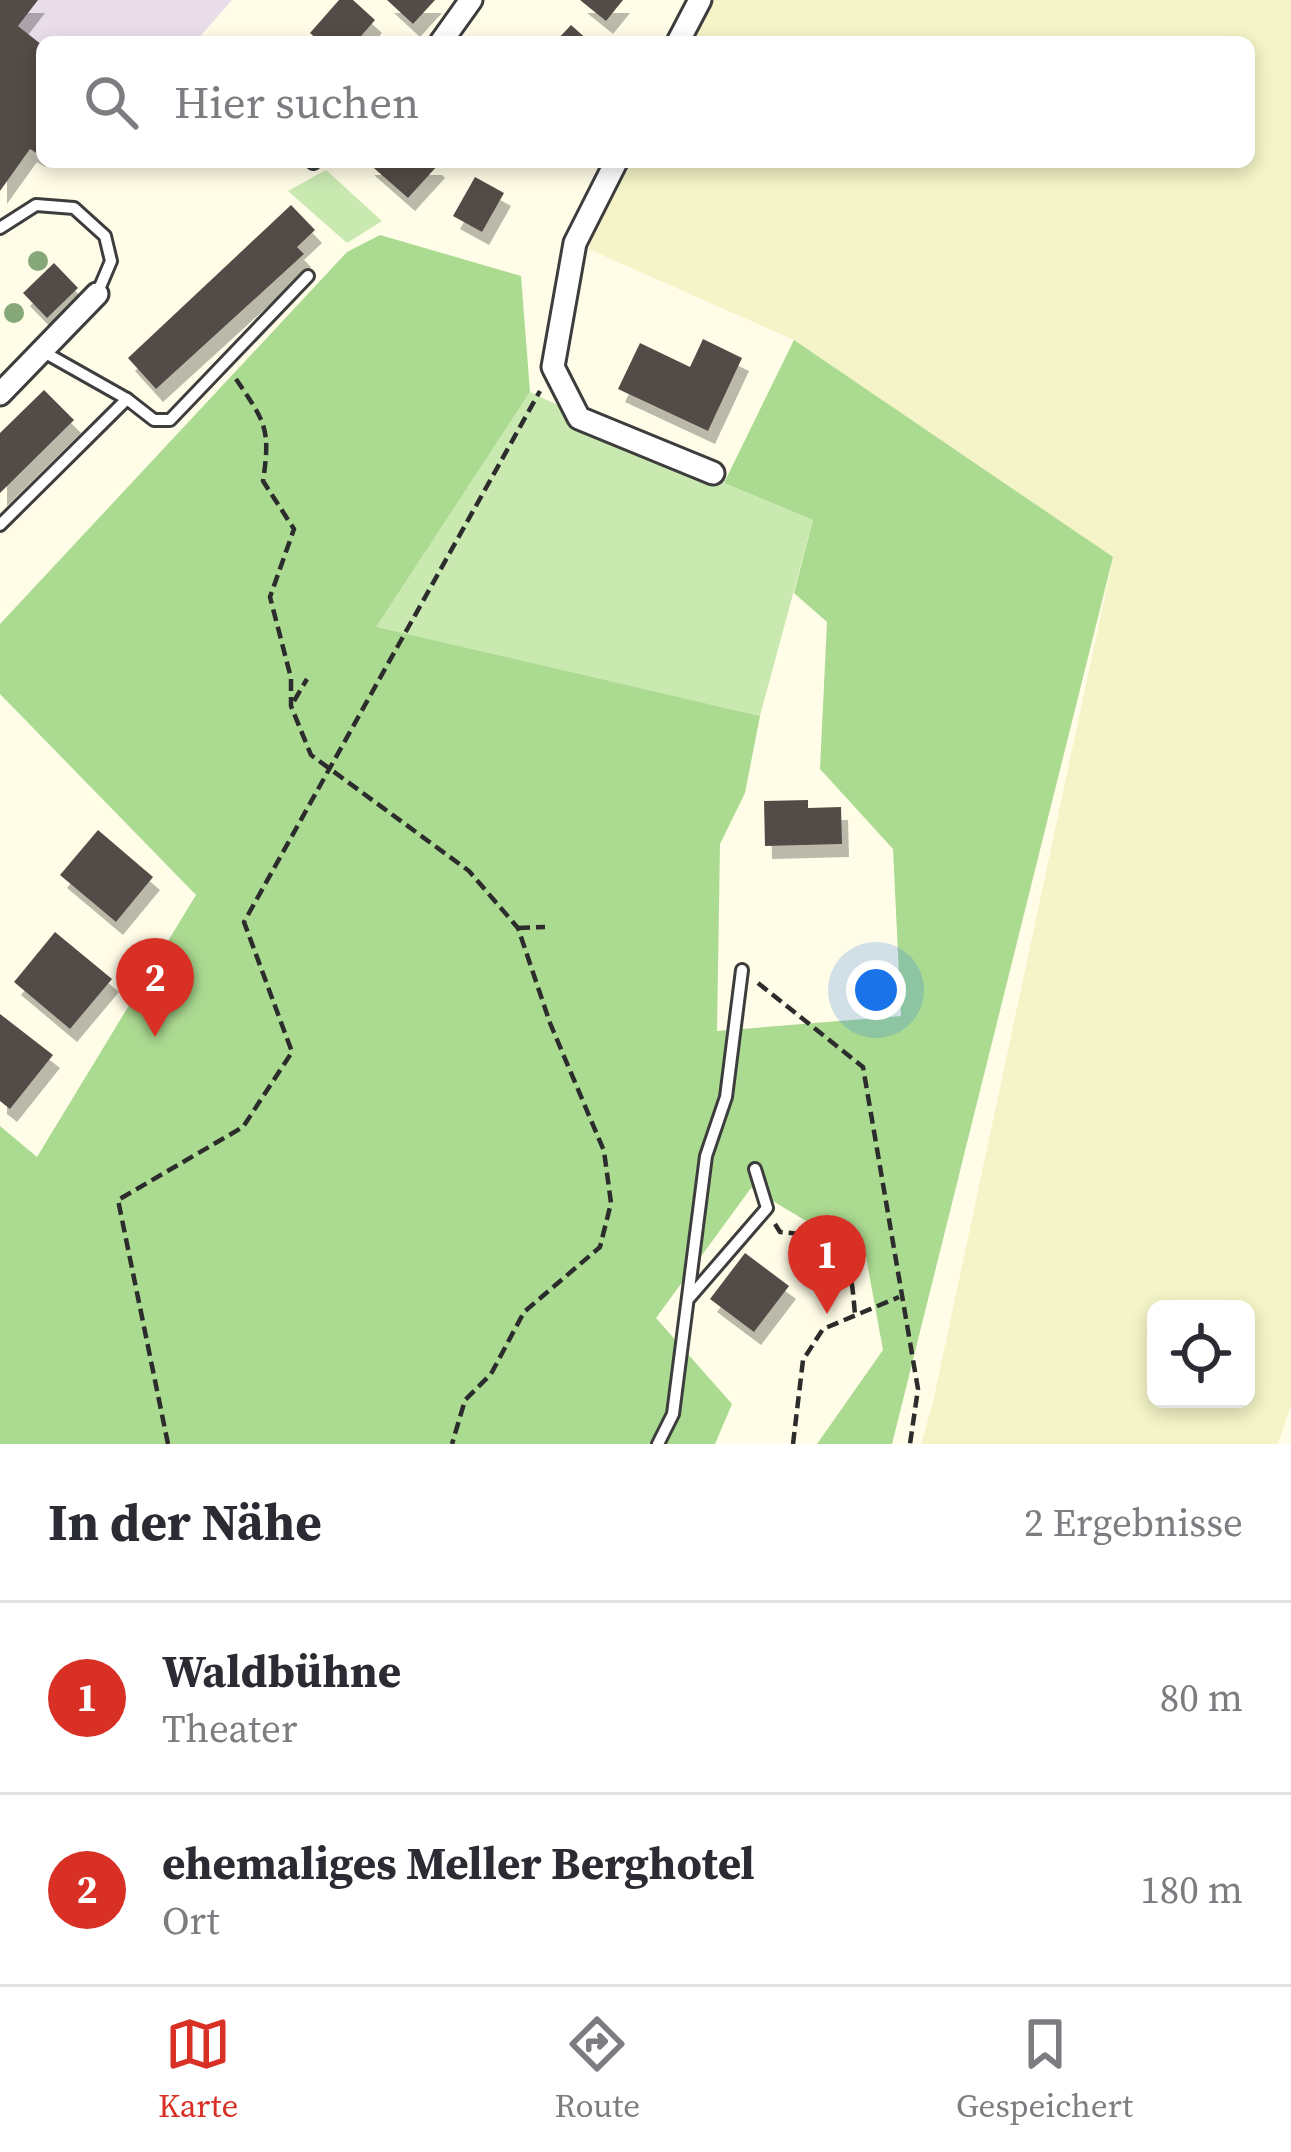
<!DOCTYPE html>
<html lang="de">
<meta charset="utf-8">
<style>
body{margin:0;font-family:"Source Serif 4",serif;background:#f2f2f3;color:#2b2b33}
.controls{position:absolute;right:36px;bottom:36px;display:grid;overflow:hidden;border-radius:18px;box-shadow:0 6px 18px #0003}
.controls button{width:108px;height:108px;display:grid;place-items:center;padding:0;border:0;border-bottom:3px solid #e1e1e2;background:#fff;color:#2b2b33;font:60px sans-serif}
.you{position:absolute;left:876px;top:990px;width:42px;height:42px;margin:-30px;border:9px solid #fff;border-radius:50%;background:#1a73e8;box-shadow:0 0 0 18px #1a73e833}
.badge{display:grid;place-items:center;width:78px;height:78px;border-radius:50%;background:#d93025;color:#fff;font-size:39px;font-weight:700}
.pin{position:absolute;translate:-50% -99px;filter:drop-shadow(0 3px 6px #0008)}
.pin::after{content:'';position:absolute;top:63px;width:42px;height:36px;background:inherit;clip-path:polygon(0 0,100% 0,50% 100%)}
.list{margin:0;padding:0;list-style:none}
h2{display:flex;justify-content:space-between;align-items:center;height:156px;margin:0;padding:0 48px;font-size:51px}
h2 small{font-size:39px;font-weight:400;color:#7c7c81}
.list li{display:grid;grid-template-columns:78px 1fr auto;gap:36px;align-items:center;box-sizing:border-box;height:192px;padding:0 48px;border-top:3px solid #e1e1e2}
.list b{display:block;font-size:45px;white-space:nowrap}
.list p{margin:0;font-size:39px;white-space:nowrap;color:#7c7c81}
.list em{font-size:39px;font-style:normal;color:#7c7c81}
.icon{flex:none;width:66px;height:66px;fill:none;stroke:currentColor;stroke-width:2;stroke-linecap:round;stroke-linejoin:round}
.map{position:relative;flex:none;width:1291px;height:1444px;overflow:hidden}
.search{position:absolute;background:#fff;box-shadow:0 6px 18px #0003;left:36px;right:36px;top:36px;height:132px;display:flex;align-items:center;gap:30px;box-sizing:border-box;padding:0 42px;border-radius:18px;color:#7c7c81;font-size:45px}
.sheet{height:540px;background:#fff}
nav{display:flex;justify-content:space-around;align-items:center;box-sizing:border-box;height:168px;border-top:3px solid #e1e1e2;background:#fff;font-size:33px;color:#7c7c81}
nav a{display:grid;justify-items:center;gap:6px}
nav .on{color:#d93025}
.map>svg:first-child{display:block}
.industrial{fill:#eaddea}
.farmland{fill:#f4f4c8;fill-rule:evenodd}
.green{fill:#c9e9b1}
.forest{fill:#abda91}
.building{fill:#534c46;filter:url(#shadow)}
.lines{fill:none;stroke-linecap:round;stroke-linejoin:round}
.service-casing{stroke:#3d3d3d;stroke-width:16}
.minor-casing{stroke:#3d3d3d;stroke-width:27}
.path{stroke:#2c2c2c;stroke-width:4.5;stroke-dasharray:12 6;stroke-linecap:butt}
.service{stroke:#fff;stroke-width:10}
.minor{stroke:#fff;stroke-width:21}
.tree{fill:#86a777}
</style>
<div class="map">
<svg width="1291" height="1444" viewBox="0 0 1291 1444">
<defs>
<filter id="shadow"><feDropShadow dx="7" dy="13" stdDeviation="0" flood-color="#0004"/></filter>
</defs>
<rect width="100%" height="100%" fill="#fffce7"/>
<!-- industrial -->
<polygon class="industrial" points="0,0 232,0 195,42 42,42 42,45 0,12"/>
<!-- farmland -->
<path class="farmland" d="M705,0H1291V1405L1278,1444H921L933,1402L1113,558L794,340L575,243L616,162H1249V42H678ZM1156,1309H1246V1399H1156Z"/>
<!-- green -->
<g class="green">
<polygon points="326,170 382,221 347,243 288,191"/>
<polygon points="530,392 724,483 813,520 760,716 375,628"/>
</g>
<!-- forest -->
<polygon class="forest" points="380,235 521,276 530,392 376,627 760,716 745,793 720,844 717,1031 901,1016 893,849 820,769 827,622 794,593 813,520 724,483 794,340 1113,557 892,1444 817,1444 883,1350 866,1257 751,1188 656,1318 732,1404 715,1444 0,1444 0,1126 37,1157 196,895 0,694 0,624 347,252"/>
<!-- building -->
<g class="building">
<polygon points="0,0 38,0 18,26 42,45 42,149 38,154 30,149 0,191"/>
<polygon points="339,0 353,0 375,20 356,42 320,42 310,33"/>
<polygon points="387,0 435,0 413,24"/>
<polygon points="580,0 623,0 606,21"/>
<polygon points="571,25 590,42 555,42"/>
<polygon points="367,162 435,162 438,165 408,198"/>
<polygon points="475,177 504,193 482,232 453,216"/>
<polygon points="291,205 315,230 297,247 304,254 156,389 128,358"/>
<polygon points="54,263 78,288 47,318 23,293"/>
<polygon points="703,339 742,358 708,431 618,389 640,343 690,367"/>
<polygon points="44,390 74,420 0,493 0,433"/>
<polygon points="808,800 808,808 841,807 842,844 765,846 764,801"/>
<polygon points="98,830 153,877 116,922 60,875"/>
<polygon points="55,932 112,979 70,1029 14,982"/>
<polygon points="0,1014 53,1055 10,1109 0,1101"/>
<polygon points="745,1253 789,1286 754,1332 710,1299"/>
</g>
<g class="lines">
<defs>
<g id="service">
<polyline points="313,163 315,162"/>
<polyline points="0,228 36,205 74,208 105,236 111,261 97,294"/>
<polyline points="42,351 127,399 154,420 170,420 308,276"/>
<polyline points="0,525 127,399"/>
<polyline points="690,1297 767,1208 755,1169"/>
<polyline points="658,1444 673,1414 706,1156 726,1097 742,970"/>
</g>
<g id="minor">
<polyline points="441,42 471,0"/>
<polyline points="678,42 700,0"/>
<polyline points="616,162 575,243 553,367 579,418 713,473"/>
<polyline points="0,394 97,294"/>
</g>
</defs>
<!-- service casing -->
<use href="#service" class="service-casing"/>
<!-- minor casing -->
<use href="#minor" class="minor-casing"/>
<!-- path -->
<g class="path">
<path d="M236,379C265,422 271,428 263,481L294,529L270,597L291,678V706L311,755L469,871L518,928L550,1023L604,1151L611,1203L600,1247L524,1312L491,1374L465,1400L452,1444"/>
<polyline points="294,701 307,679"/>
<polyline points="518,928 545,927"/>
<polyline points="758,983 863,1067 918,1389 910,1444"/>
<path d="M775,1224L780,1232C847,1237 850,1253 855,1315"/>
<polyline points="168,1444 118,1200 243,1127 292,1052 244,922 540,391"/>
<polyline points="793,1444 803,1360 823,1329 899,1297"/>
</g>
<!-- service -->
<use href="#service" class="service"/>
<!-- minor -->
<use href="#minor" class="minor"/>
</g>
<!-- trees -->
<g class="tree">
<circle cx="38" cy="261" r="10"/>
<circle cx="14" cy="313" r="10"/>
</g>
</svg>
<div class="controls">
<button><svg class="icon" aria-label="locate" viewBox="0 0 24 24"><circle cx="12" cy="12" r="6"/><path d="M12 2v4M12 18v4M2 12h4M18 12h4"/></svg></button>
</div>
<div class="you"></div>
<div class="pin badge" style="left:827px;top:1314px">1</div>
<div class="pin badge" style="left:155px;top:1037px">2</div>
<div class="search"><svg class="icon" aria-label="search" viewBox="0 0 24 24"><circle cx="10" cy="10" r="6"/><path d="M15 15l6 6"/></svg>Hier suchen</div>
</div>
<section class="sheet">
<h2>In der Nähe<small>2 Ergebnisse</small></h2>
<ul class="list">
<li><span class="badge">1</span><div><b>Waldbühne</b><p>Theater</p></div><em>80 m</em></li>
<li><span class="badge">2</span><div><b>ehemaliges Meller Berghotel</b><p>Ort</p></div><em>180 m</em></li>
</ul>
</section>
<nav>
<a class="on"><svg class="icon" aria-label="map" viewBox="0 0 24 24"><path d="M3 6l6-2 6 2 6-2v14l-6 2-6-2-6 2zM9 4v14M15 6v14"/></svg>Karte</a>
<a><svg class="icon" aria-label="directions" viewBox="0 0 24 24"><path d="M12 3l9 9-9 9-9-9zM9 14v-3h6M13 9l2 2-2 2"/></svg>Route</a>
<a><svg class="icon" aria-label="saved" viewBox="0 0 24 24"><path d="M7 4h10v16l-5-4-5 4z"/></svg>Gespeichert</a>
</nav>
